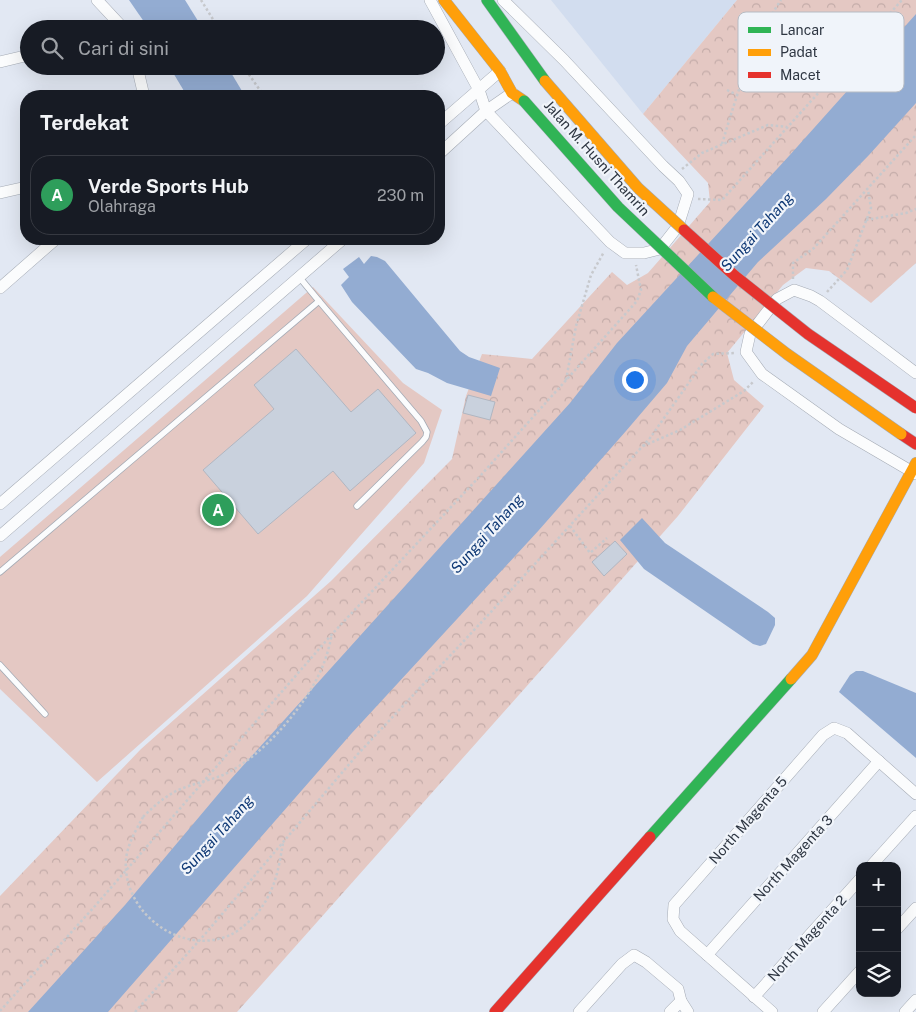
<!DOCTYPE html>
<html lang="id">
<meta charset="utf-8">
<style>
body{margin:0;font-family:"Public Sans",sans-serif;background:#20242c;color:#f1f3f6}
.controls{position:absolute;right:15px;bottom:15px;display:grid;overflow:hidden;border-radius:10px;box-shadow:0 5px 20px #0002}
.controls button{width:45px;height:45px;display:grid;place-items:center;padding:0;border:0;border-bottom:1px solid #363941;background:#171b24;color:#f1f3f6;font:25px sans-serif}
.you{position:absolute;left:634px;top:379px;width:18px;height:18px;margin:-12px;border:4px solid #fff;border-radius:50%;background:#1a73e8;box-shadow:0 0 0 8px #1a73e833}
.badge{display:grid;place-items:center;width:32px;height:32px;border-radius:50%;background:#0b8043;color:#fff;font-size:16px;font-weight:700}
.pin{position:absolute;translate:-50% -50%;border:2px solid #fff;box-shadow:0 1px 5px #0006}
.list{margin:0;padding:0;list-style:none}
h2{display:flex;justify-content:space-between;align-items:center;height:65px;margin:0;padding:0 20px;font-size:21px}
h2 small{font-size:16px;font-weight:400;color:#9ea1a6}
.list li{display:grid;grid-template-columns:32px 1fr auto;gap:15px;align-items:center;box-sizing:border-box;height:80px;margin:0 10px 10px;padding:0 10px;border:1px solid #363941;border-radius:20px}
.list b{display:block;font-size:19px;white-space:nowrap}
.list p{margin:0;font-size:16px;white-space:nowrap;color:#9ea1a6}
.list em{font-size:16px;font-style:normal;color:#9ea1a6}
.icon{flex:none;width:28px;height:28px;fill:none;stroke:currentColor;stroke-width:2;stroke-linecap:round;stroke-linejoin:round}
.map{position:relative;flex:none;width:916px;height:1012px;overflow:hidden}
.search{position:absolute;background:#171b24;box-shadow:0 5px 20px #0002;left:20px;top:20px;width:425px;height:55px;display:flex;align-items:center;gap:12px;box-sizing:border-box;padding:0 18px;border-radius:28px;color:#9ea1a6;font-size:19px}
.panel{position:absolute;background:#171b24;box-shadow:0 5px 20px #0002;left:20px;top:90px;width:425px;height:155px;border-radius:20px}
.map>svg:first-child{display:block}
.built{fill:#d2ddef}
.forest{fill:url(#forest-crowns)}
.pitch{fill:#e4c8c3}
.water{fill:#93acd2}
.building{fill:#c9d1dd;stroke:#b0b6c1}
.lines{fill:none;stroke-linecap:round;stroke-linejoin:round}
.lane-casing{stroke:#a5abb5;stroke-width:7}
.street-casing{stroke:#a5abb5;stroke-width:12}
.fast-casing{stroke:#a5abb5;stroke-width:12}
.slow-casing{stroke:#a5abb5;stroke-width:12}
.jam-casing{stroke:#a5abb5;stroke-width:12}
.path{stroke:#c7c9cd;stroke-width:2.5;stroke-dasharray:2.5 2.5;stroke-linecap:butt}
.lane{stroke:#fbfcfd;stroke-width:5.5}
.street{stroke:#fbfcfd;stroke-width:11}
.fast{stroke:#30b455;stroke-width:11}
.slow{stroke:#ff9f0a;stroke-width:11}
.jam{stroke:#e5322d;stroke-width:11}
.fast-bridge-casing{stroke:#a5abb5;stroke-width:12;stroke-linecap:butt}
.slow-bridge-casing{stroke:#a5abb5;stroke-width:12;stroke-linecap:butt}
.jam-bridge-casing{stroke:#a5abb5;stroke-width:12;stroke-linecap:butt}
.path-bridge{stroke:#c7c9cd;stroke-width:2.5;stroke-dasharray:2.5 2.5;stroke-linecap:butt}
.fast-bridge{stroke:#30b455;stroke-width:11}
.slow-bridge{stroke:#ff9f0a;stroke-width:11}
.jam-bridge{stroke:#e5322d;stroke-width:11}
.labels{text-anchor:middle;stroke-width:4.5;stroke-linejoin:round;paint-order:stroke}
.street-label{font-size:14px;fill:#2e3642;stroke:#f0f4fa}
.water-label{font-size:15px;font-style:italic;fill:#0e3875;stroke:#f0f4fa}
.key{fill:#f0f4fa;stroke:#b6bbc3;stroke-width:1}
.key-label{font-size:14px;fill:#2e3642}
</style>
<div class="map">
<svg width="916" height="1012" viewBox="0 0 916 1012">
<defs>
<pattern id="forest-crowns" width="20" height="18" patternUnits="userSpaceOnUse" patternTransform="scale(1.25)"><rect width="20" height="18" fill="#e4c8c3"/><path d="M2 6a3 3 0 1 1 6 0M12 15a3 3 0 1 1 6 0" fill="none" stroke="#c4aca9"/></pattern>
</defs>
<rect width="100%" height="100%" fill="#e2e8f3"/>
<!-- built -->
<polygon class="built" points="551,0 737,0 643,114"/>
<!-- forest -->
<polygon class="forest" points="737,0 916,0 916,263 871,303 829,271 806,268 783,285 727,353 734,380 764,406 678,516 237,1012 0,1012 0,896 141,749 331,581 452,459 466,396 482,354 532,359 612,272 627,285 648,273 710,202 708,183 643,114"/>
<!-- pitch -->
<polygon class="pitch" points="313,287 403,383 442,410 424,463 307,596 97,782 0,689 0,557"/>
<!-- water -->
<g class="water">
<polygon points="129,0 185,0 203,29 149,29"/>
<polygon points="916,14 916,103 869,155 826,199 758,262 687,346 667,383 626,431 539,530 351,734 108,1012 28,1012 125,905 231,779 570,403 617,343 789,156"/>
<polygon points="169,66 227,66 245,96 187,96"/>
<polygon points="371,256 377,257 385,261 460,351 469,357 500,368 491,396 447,383 428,373 416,369 352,302 341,285 349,277 343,269 359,257 364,264"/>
<polygon points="642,518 665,543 768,612 775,618 775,625 766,644 760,646 753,644 644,569 620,540"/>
<polygon points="856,671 863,671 916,693 916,758 839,692 850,675"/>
</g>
<!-- building -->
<g class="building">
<polygon points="296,349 351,412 378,389 416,433 350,491 333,471 258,534 203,470 274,409 254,385"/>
<polygon points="468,395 495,402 490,420 463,413"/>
<polygon points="615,541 627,554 604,576 592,562"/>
</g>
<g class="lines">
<defs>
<g id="lane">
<polyline points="319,301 421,421 427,432 426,437 422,442 357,506"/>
<polyline points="0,572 319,301 300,278"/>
<polyline points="0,665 45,714"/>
</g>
<g id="street">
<polyline points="97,0 124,29"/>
<polyline points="430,0 479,90 486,111 610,242 625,253 644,253 660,249 678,226 688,194 679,181 663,166 564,60 503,0"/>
<polyline points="0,62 29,55"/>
<polyline points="137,66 144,96"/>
<polyline points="439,124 500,71"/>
<polyline points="439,154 486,111 512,93"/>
<polyline points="0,193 26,187"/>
<polyline points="0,288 56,239"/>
<polyline points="916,373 820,301 811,296 794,290 777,299 750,334 746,352 762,374 839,429 916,474"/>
<polyline points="0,504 307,239"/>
<polyline points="0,536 343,239"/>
<polyline points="871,866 916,816"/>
<polyline points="897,929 916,908"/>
<polyline points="707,955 879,761"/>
<polyline points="754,997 860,879"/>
<polyline points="579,1012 622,964 634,955 646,962 678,989 681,1001 688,1012"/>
<polyline points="670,1012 681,1001"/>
<polyline points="772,1012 680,931 673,919 674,905 823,735 834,728 847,733 916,794"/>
<polyline points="823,1012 860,971"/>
<polyline points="905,1012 916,1000"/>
</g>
<g id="fast">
<polyline points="487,0 545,81"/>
<polyline points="650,837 791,679"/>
</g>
<g id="slow">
<polyline points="444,0 500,71 512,93 524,101"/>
<polyline points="791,679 812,655 916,463"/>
</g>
<g id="jam">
<polyline points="901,434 916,444"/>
<polyline points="495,1012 650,837"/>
</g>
</defs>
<!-- lane casing -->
<use href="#lane" class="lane-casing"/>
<!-- street casing -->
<use href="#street" class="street-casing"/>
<!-- fast casing -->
<use href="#fast" class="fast-casing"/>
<!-- slow casing -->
<use href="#slow" class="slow-casing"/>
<!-- jam casing -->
<use href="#jam" class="jam-casing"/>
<!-- path -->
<g class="path">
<polyline points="201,0 219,29"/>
<polyline points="243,66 264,96"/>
<polyline points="727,90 737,95"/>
<path d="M722,144C737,95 751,44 781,0"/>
<polyline points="682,169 702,153 768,125 787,127"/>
<polyline points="698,199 722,200 902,0"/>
<polyline points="866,220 906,213 916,209"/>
<polyline points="793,279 793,263 814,248 916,135"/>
<polyline points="827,292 847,270 871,208 868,190"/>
<polyline points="566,380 576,326 591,275 604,252"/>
<polyline points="643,446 680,430 744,391 754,381"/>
<polyline points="570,526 590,553 607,538"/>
<path d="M143,817C153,807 163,798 176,791C191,784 208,781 223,775C263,757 311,701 325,660C328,652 330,643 332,634"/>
<path d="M256,915C275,891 278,872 283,843"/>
<polyline points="0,1011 95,906 333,633 481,475 637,301 641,290 636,265"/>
<polyline points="135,1012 206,933 357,755 490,613 650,438 702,364 713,354 735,353"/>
</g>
<!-- lane -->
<use href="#lane" class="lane"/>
<!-- street -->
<use href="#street" class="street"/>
<!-- fast -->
<use href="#fast" class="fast"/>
<!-- slow -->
<use href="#slow" class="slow"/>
<!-- jam -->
<use href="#jam" class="jam"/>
<defs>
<polyline id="fast-bridge" points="524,101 618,207 713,297"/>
<g id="slow-bridge">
<polyline points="545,81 638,188 684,230"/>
<polyline points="713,297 787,354 901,434"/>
</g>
<polyline id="jam-bridge" points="684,230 735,276 808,334 916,408"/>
</defs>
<!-- fast-bridge casing -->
<use href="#fast-bridge" class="fast-bridge-casing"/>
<!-- slow-bridge casing -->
<use href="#slow-bridge" class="slow-bridge-casing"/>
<!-- jam-bridge casing -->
<use href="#jam-bridge" class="jam-bridge-casing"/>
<!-- path-bridge -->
<path class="path-bridge" d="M143,817C136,830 127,845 126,860C122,910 177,954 225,937C238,933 247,923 256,915"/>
<!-- fast-bridge -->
<use href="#fast-bridge" class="fast-bridge"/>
<!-- slow-bridge -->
<use href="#slow-bridge" class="slow-bridge"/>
<!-- jam-bridge -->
<use href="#jam-bridge" class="jam-bridge"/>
</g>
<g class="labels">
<!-- street labels -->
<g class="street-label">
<text transform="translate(597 158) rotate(48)" y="5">Jalan M. Husni Thamrin</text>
<text transform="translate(748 820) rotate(-49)" y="5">North Magenta 5</text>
<text transform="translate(793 858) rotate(-48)" y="5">North Magenta 3</text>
<text transform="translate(807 938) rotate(-48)" y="5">North Magenta 2</text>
</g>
<!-- water labels -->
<g class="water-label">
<text transform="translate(757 232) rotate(-48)" y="5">Sungai Tahang</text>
<text transform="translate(487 534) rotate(-48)" y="5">Sungai Tahang</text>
<text transform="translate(217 835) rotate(-48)" y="5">Sungai Tahang</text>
</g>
</g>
<!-- legend -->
<rect x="738" y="12" width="166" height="80" rx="8" class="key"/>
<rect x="748" y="27" width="23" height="6" fill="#30b455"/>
<rect x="748" y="49" width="23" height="7" fill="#ff9f0a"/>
<rect x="748" y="72" width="23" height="6" fill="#e5322d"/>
<g class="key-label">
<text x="780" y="35">Lancar</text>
<text x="780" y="57">Padat</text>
<text x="780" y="80">Macet</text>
</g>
</svg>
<div class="controls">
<button>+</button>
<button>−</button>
<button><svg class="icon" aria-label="layers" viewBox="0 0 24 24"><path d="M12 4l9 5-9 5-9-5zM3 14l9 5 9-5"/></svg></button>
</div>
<div class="you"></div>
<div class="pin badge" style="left:218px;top:510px;background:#2e9e5b">A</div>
<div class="search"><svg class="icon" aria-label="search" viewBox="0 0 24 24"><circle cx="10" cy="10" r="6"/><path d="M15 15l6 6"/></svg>Cari di sini</div>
<section class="panel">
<h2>Terdekat<small></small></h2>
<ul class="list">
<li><span class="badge" style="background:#2e9e5b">A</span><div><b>Verde Sports Hub</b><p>Olahraga</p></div><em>230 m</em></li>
</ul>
</section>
</div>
